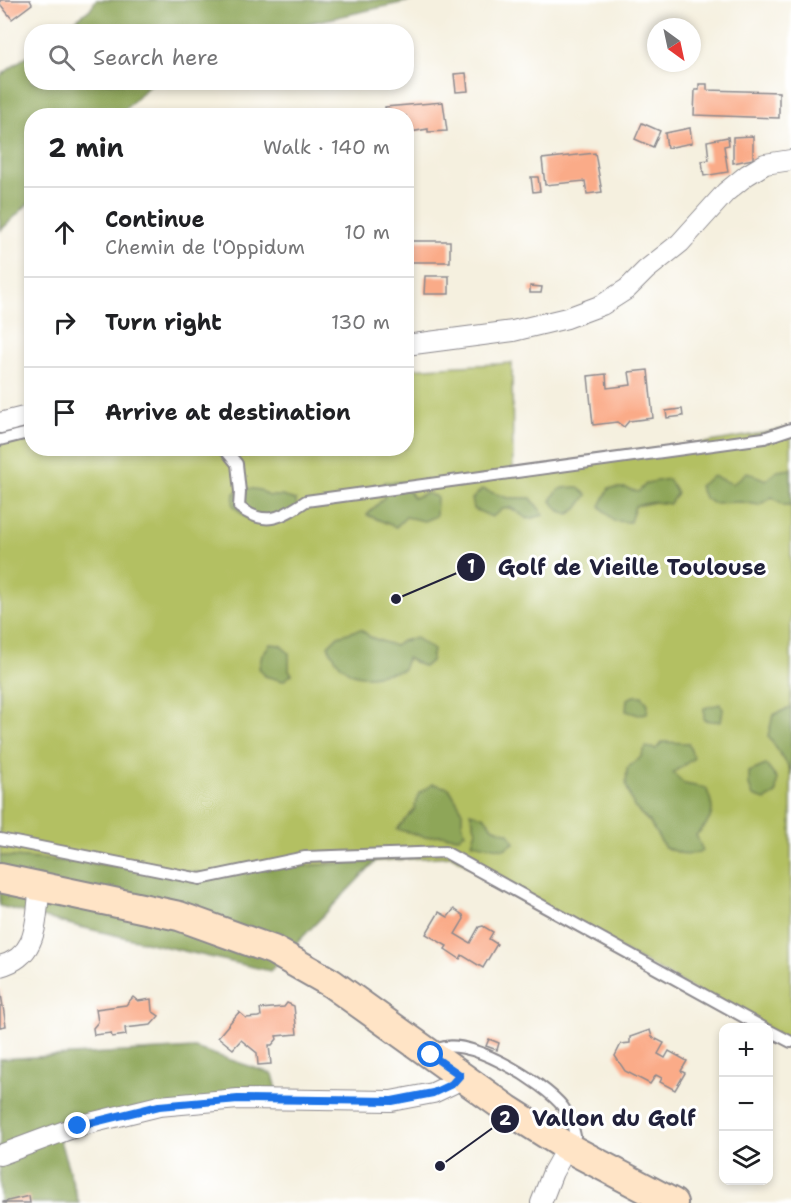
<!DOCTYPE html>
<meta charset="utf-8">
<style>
body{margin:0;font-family:"Shantell Sans",sans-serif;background:#f6f6f6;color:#202124}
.controls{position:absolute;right:18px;bottom:18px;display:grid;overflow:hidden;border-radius:12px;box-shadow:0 3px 9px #0003}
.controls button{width:54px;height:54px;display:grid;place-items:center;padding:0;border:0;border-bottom:2px solid #e0e0e0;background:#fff;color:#202124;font:30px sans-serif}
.compass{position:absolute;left:647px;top:18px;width:54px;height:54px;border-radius:50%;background:#fff;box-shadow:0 3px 9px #0003;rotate:147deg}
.stop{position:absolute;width:18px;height:18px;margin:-14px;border:4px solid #1a73e8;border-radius:50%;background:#fff}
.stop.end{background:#1a73e8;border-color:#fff;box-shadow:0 2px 6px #0008}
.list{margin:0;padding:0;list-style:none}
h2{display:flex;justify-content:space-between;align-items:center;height:78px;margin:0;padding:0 24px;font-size:26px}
h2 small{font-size:20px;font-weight:400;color:#757577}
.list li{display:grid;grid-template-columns:39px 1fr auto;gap:18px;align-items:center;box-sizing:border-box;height:90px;padding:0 24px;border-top:2px solid #e0e0e0}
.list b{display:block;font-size:22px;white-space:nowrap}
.list p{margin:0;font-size:20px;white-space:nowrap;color:#757577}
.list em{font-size:20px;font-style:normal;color:#757577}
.icon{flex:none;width:33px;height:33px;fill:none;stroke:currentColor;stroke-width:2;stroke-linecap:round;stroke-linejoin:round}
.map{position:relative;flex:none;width:791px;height:1203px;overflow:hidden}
.search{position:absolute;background:#fff;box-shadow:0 3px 9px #0003;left:24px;top:24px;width:390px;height:66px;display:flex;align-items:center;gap:15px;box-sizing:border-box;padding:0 21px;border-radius:24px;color:#757577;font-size:22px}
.panel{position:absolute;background:#fff;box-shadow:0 3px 9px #0003;left:24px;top:108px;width:390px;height:348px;border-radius:24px}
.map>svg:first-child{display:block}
.green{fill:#b3c062;stroke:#6a714e;stroke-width:1.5}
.forest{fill:#8ea658;stroke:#58644a;stroke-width:1.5}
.building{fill:#faab88}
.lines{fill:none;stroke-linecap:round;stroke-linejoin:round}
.lane-casing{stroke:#8c898d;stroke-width:14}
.street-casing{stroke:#8c898d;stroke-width:22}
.secondary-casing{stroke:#8c898d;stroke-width:32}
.lane{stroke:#fff;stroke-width:10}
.street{stroke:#fff;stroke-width:20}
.secondary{stroke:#ffe4c6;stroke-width:28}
.route{stroke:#1a73e8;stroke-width:8}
.leader{fill:none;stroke:#22223b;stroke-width:2}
.callout-dot{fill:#22223b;stroke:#fff;stroke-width:2}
.mark-label{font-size:18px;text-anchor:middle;font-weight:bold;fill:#fff}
.callout-label{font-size:22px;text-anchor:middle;font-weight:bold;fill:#22223b;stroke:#fff;stroke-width:6;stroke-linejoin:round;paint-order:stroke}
</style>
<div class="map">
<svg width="791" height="1203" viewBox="0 0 791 1203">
<rect width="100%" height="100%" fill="#fff"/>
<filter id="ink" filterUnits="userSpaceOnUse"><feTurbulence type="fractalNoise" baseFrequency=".0167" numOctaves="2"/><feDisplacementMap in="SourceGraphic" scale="12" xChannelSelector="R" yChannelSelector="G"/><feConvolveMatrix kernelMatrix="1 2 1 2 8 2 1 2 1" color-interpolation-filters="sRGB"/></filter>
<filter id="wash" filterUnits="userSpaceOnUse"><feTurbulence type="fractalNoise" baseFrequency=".008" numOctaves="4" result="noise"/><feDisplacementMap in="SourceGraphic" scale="24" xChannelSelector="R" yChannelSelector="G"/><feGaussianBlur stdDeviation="1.35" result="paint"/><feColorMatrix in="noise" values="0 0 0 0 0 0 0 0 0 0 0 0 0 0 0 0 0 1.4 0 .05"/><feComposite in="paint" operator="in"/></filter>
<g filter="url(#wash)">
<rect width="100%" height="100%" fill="#f5f0df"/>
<!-- green -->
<polygon class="green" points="512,363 513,476 791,428 791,1043 452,856 206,873 0,856 0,428 31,423 32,448 406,448 407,369"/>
<!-- forest -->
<g class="forest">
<polygon points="96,0 414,0 297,26 290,31 61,31 90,9"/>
<polygon points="31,53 32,82 152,83 119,115 32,116 31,201 0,231 0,76"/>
<polygon points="791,469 791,505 784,505 772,497 759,505 741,502 712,503 704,497 699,486 713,476 733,484 747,472 766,480 777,471"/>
<polygon points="668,479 677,493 670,504 655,502 635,506 630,522 614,521 600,506 609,488 626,488 638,492 647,483"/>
<polygon points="384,482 403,482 413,498 426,493 437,497 436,516 424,521 406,517 396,527 367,515 384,498"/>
<path d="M577,487L587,495L577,509L569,514L560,511L551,501C558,486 562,488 577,487Z"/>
<path d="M246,488L260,490L269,496H282L296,500L297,512L287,521L282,518C258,528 250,524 233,505L234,493Z"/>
<polygon points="482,489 508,498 531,498 544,515 528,519 511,508 503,509 492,517 474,509 472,499"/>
<path d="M361,629L370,637L395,646L402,641L416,638L433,650L431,661L424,667L407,658L403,670C366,677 348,686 328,646L338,636Z"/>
<polygon points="270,644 280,645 289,653 289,670 292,674 283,681 265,676 259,668 262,655"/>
<polygon points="634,696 642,696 648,704 647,713 639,715 626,711 627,699"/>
<polygon points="720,704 723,709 721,722 704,720 704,708"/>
<polygon points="791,707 791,777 789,767 768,736 773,715"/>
<path d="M662,742L688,743L694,758L673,773L685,784L706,788C716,810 714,819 696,835L703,851L687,855L665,848L650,823L634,807L626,785L627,768L640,758L646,747L656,749Z"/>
<polygon points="766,765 777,779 776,794 765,800 753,796 749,785 749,772"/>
<polygon points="433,784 449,788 462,810 462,823 465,833 459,837 440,835 425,837 397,829 414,810 419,793"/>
<polygon points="470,812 485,817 492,827 509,833 514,843 504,849 472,843 476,830"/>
<polygon points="0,856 206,873 376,861 270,971 76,926 0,906"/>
<polygon points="195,1048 273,1074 278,1094 57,1131 79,1203 0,1203 0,1059"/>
</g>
<g id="blocks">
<!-- building -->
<g class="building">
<polygon points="0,0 30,0 32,4 12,19 0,4"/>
<polygon points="466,73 468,91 456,92 454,74"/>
<polygon points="699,84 707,84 707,90 779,92 779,118 694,115 695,90 699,90"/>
<polygon points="443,102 447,131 428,132 428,129 410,132 410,131 406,131 406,116 386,116 385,107"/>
<polygon points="642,123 660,131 653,147 635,139"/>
<polygon points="690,128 692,143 667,148 665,133"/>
<polygon points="753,136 753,159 733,163 733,137"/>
<polygon points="728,137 729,145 724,146 728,172 704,176 702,161 709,160 707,141"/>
<polygon points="595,153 602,192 587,194 585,181 545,185 542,159"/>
<polygon points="531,177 538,177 540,191 533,192"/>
<polygon points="406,234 411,234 410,241 450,241 450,262 406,262"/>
<polygon points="425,276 449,276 449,294 424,294"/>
<polygon points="530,286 542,287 541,293 530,293"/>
<polygon points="648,370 653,418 629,421 624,427 617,422 593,425 588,376 606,374 607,388 631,385 629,372"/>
<polygon points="680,409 682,409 683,416 667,418 666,411"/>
<polygon points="454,909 463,915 464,919 455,934 470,943 479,927 483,926 493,932 489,939 497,944 483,968 462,955 460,959 445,949 447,946 426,934 439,912 448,917"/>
<polygon points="0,987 6,1026 0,1027"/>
<polygon points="133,997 138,1001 151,999 152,1011 159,1016 151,1025 125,1028 126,1035 112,1037 111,1033 94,1035 93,1028 98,1022 96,1009 126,1005"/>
<polygon points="287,1003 294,1006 297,1034 276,1036 277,1039 272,1045 269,1045 271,1064 258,1065 257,1053 241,1040 233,1049 218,1037 239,1012 246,1018 258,1017 261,1016 260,1009 284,1007"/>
<polygon points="650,1030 652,1037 664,1043 658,1054 665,1058 669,1051 687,1061 681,1071 685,1073 675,1090 660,1082 662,1078 656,1075 650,1084 625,1071 615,1056 621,1044 630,1043 630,1037"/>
<polygon points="489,1039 499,1043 497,1050 486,1046"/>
<polygon points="29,1196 30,1203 3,1203 3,1202"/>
</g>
</g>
</g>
<g filter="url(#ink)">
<use href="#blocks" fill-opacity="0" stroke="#8c898d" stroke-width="1.5"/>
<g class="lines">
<defs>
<g id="lane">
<polyline points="0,440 32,432"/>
<path d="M224,448L237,464L240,492L239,507C265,527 281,518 306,501L764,438L791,429"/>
<polyline points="0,839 200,879 305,857 445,852 764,1028"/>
<polyline points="768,1030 791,1042"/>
<path d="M434,1052C459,1029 546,1084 563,1107C570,1116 573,1125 575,1136L567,1146"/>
</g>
<g id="street">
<polyline points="406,345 513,331 567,318 602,305 627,289 646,270 680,243 726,192 747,175 765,164 791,160"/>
<polyline points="0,423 32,415"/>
<path d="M0,966C40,956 35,919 40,886"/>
<polyline points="0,1155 78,1126 159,1106 238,1099 391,1101 433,1093 452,1084 461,1075"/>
<polyline points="541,1203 553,1172 567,1147"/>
</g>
<polyline id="secondary" points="0,878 179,916 273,950 331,983 507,1109 567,1147 673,1203"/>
</defs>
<!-- lane casing -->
<use href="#lane" class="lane-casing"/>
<!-- street casing -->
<use href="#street" class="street-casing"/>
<!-- secondary casing -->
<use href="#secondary" class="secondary-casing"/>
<!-- lane -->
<use href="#lane" class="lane"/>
<!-- street -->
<use href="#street" class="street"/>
<!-- secondary -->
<use href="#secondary" class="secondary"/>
</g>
</g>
<g class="lines" filter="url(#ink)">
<!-- route -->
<polyline class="route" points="78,1126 159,1106 238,1099 392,1101 433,1093 452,1084 460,1075 431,1055"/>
</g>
<!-- callouts -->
<path class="leader" d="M396 599L471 567M440 1166L505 1119"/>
<g class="callout-dot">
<circle cx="396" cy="599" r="6"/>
<circle cx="440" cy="1166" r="6"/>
<circle cx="471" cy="567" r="15"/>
<circle cx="505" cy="1119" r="15"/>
</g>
<g class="mark-label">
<text x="471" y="573">1</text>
<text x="505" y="1125">2</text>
</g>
<g class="callout-label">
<text x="632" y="575">Golf de Vieille Toulouse</text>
<text x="614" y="1126">Vallon du Golf</text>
</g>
</svg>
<div class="controls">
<button>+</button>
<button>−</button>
<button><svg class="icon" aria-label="layers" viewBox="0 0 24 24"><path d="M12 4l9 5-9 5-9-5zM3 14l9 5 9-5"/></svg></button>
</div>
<svg class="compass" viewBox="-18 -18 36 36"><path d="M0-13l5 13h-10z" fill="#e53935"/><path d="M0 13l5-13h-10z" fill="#757577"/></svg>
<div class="stop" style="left:431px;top:1055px"></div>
<div class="stop end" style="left:78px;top:1126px"></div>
<div class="search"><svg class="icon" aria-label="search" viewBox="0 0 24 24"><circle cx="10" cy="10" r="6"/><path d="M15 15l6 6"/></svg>Search here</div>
<section class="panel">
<h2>2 min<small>Walk · 140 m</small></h2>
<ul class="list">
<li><svg class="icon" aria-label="ahead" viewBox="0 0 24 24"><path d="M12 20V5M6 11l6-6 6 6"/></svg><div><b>Continue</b><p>Chemin de l'Oppidum</p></div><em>10 m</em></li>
<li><svg class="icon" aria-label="right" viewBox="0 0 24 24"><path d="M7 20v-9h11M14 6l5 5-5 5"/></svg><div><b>Turn right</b></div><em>130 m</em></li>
<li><svg class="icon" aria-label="arrive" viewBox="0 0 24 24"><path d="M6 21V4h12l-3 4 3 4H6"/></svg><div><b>Arrive at destination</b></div></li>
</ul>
</section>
</div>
